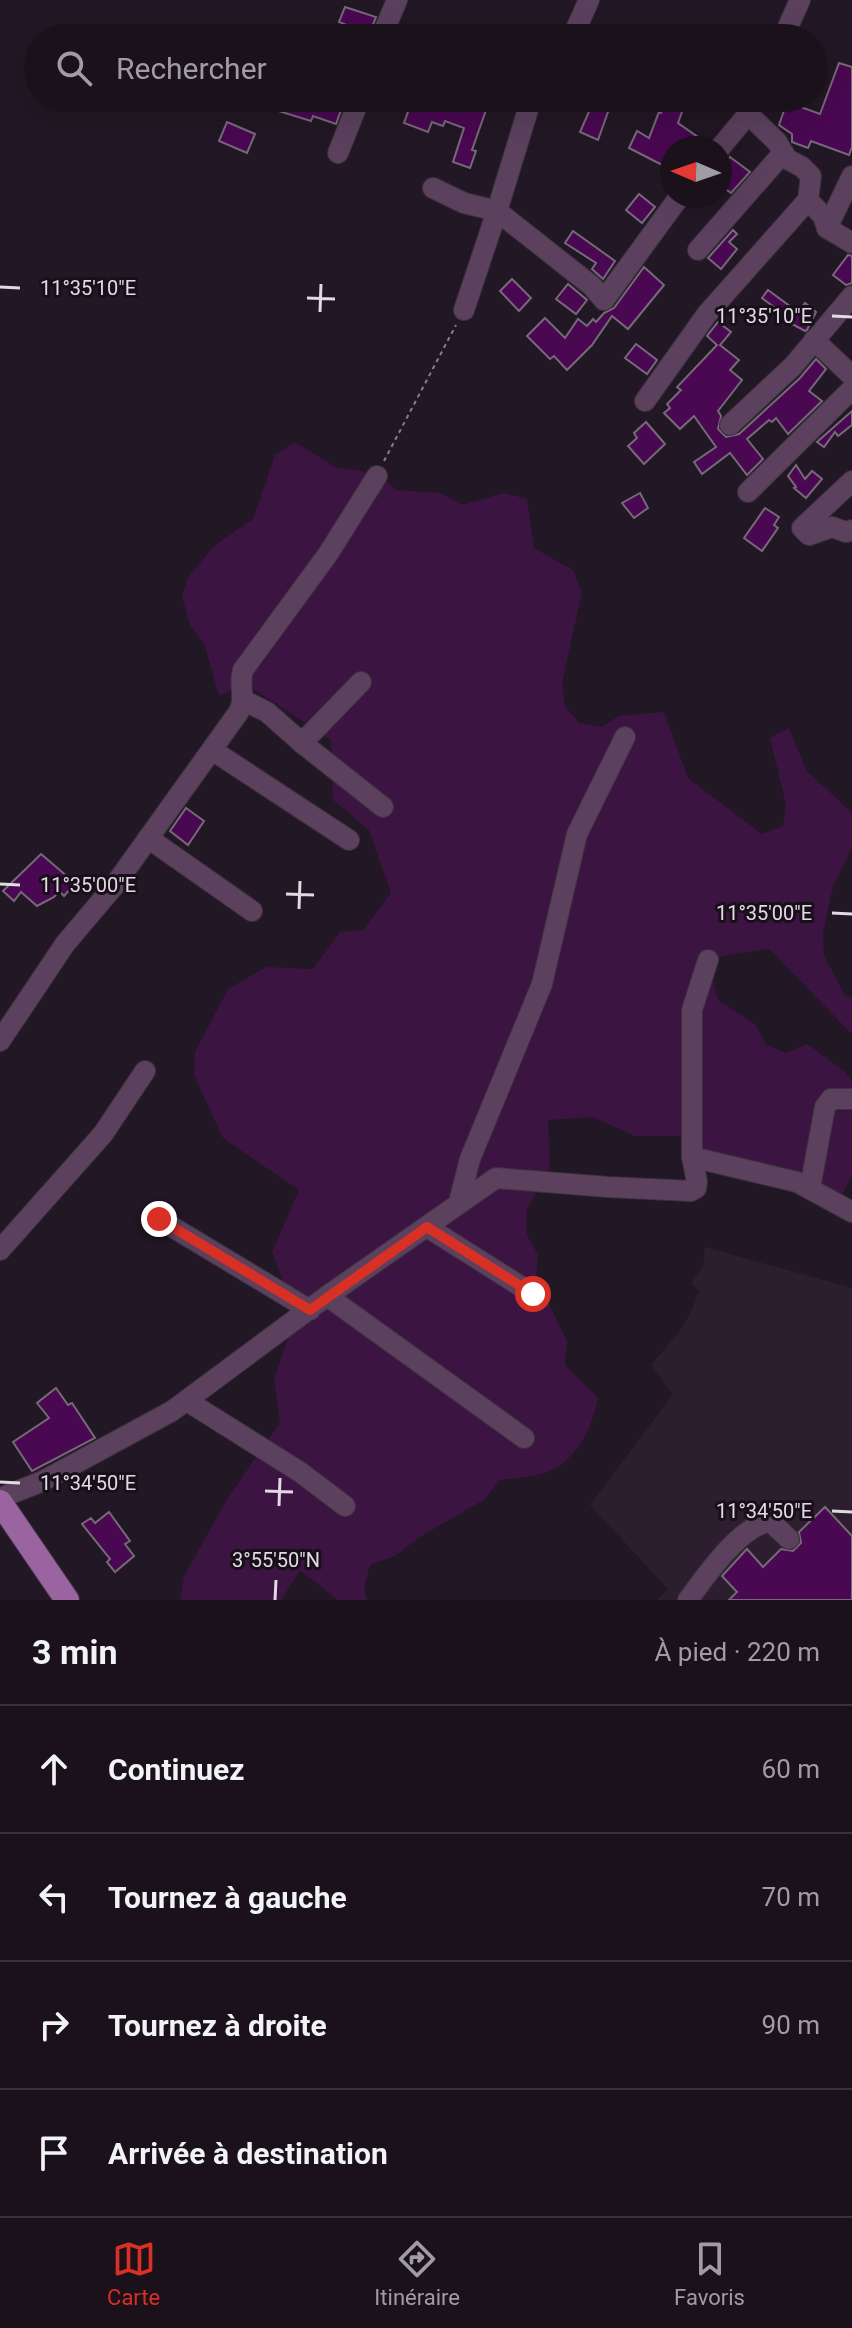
<!DOCTYPE html>
<html lang="fr">
<meta charset="utf-8">
<style>
body{margin:0;font-family:Roboto,sans-serif;background:#271f28;color:#f1f3f6}
.compass{position:absolute;left:660px;top:136px;width:72px;height:72px;border-radius:50%;background:#1a111b;box-shadow:0 8px 32px #0002;rotate:272deg}
.stop{position:absolute;width:24px;height:24px;margin:-18px;border:6px solid #d93025;border-radius:50%;background:#fff}
.stop.end{background:#d93025;border-color:#fff;box-shadow:0 2px 8px #0008}
.list{margin:0;padding:0;list-style:none}
h2{display:flex;justify-content:space-between;align-items:center;height:104px;margin:0;padding:0 32px;font-size:34px}
h2 small{font-size:26px;font-weight:400;color:#9f9da3}
.list li{display:grid;grid-template-columns:52px 1fr auto;gap:24px;align-items:center;box-sizing:border-box;height:128px;padding:0 32px;border-top:2px solid #38313a}
.list b{display:block;font-size:30px;white-space:nowrap}
.list em{font-size:26px;font-style:normal;color:#9f9da3}
.icon{flex:none;width:44px;height:44px;fill:none;stroke:currentColor;stroke-width:2;stroke-linecap:round;stroke-linejoin:round}
.map{position:relative;flex:none;width:852px;height:1600px;overflow:hidden}
.search{position:absolute;background:#1a111b;box-shadow:0 8px 32px #0002;left:24px;right:24px;top:24px;height:88px;display:flex;align-items:center;gap:20px;box-sizing:border-box;padding:0 28px;border-radius:44px;color:#9f9da3;font-size:30px}
.sheet{height:616px;background:#1a111b}
nav{display:flex;justify-content:space-around;align-items:center;box-sizing:border-box;height:112px;border-top:2px solid #38313a;background:#1a111b;font-size:22px;color:#9f9da3}
nav a{display:grid;justify-items:center;gap:4px}
nav .on{color:#d93025}
.map>svg:first-child{display:block}
.built{fill:#2d1e2f}
.green{fill:#3c1441}
.building{fill:#490851;stroke:#766978;stroke-width:2}
.lines{fill:none;stroke-linecap:round;stroke-linejoin:round}
.minor-casing{stroke:#3d323f;stroke-width:22}
.major-casing{stroke:#3d323f;stroke-width:26}
.path{stroke:#897f8a;stroke-width:2;stroke-dasharray:4 4;stroke-linecap:butt}
.minor{stroke:#5b415e;stroke-width:20}
.major{stroke:#9a64a1;stroke-width:24}
.route{stroke:#d93025;stroke-width:10}
.ticks{fill:none;stroke:#e2dae3;stroke-width:3}
.ticks-label{font-size:20px;text-anchor:middle;fill:#e2dae3;stroke:#190f1a;stroke-width:6;stroke-linejoin:round;paint-order:stroke}
</style>
<div class="map">
<svg width="852" height="1600" viewBox="0 0 852 1600">
<rect width="100%" height="100%" fill="#221724"/>
<!-- built -->
<polygon class="built" points="705,1247 852,1288 852,1600 657,1600 668,1589 590,1505 673,1394 651,1365 682,1328 693,1307 699,1291 691,1283 703,1267"/>
<!-- green -->
<path class="green" d="M295,442L335,467L379,474L396,490L441,493L462,505L504,493L527,499L534,548L573,570L582,592L562,683L565,706L579,723L601,727L619,716L664,712L688,778L762,834L783,826L786,804L770,738L789,728L806,770L852,813V848L833,886L823,933L824,956L846,997L852,996V1034L769,949L721,956L712,977L718,1000L756,1025L766,1045L786,1053L807,1044L843,1070L852,1081V1176L833,1212L803,1175L714,1168L681,1136H635L593,1117L548,1120L550,1167L526,1211L527,1235L538,1255L536,1277L567,1341L565,1365L598,1398C593,1426 575,1464 545,1473C531,1477 514,1478 500,1480L485,1499L420,1537L395,1556L370,1565L364,1588L367,1600H338L300,1570L281,1600H180L184,1576L229,1496L280,1423L274,1379L296,1315L272,1252L299,1190L223,1138L194,1075L195,1052L228,989L266,967L313,969L340,932L363,930L391,893L369,830L333,800L331,740L246,684L219,696L204,643L190,625L182,597L188,577L216,544L253,519L275,455Z"/>
<!-- building -->
<g class="building">
<polygon points="345,7 376,17 369,34 339,22"/>
<polygon points="839,63 852,67 852,147 849,155 811,141 808,148 792,142 792,134 779,125 787,102 820,114"/>
<polygon points="238,98 334,98 344,102 336,124 313,116 311,121 269,108 268,111"/>
<polygon points="413,98 445,109 452,98 486,110 472,150 476,151 470,168 453,162 464,128 445,121 443,126 432,122 428,132 404,123"/>
<polygon points="595,98 613,98 598,140 580,132"/>
<polygon points="669,98 687,98 678,123 708,144 707,148 672,148 672,170 629,148 637,131 649,138 659,112 661,113"/>
<polygon points="227,122 255,134 247,153 219,141"/>
<polygon points="730,157 750,172 731,193 720,185 720,171"/>
<polygon points="639,194 655,207 642,223 626,210"/>
<polygon points="733,230 737,234 729,242 737,249 721,269 708,258"/>
<polygon points="573,231 615,261 603,279 592,269 596,263 565,243"/>
<polygon points="848,255 852,256 852,283 846,285 833,275"/>
<polygon points="644,267 664,285 628,329 612,316 592,345 567,370 554,356 550,359 527,336 545,318 565,338 578,319 587,326 593,319 596,322 604,313 614,308"/>
<polygon points="512,279 531,298 519,311 500,291"/>
<polygon points="568,284 587,300 576,314 556,299"/>
<polygon points="768,290 798,312 805,303 816,312 807,330 805,331 792,324 794,322 762,298"/>
<polygon points="718,322 731,332 720,345 739,360 730,370 742,380 718,411 721,416 718,429 726,437 739,434 800,378 816,359 826,369 809,391 822,401 788,434 776,418 772,422 769,420 747,439 763,459 747,475 730,453 702,474 694,462 716,447 694,416 680,429 664,413 670,408 667,404 681,390 677,387 717,345 707,336"/>
<polygon points="636,344 657,360 647,374 625,358"/>
<polygon points="852,411 852,425 838,436 835,432 824,447 817,442"/>
<polygon points="646,422 665,444 644,464 628,446 637,438 634,433"/>
<polygon points="796,465 805,479 812,471 822,479 806,498 794,488 796,487 788,476"/>
<polygon points="640,493 648,508 634,518 622,503"/>
<polygon points="765,508 779,517 774,525 778,528 762,551 744,538"/>
<polygon points="186,808 204,821 188,845 170,831"/>
<polygon points="41,854 75,883 64,896 59,891 54,897 37,906 21,892 14,901 3,891"/>
<polygon points="56,1388 68,1405 72,1403 95,1438 32,1471 13,1442 49,1418 37,1403"/>
<polygon points="825,1507 852,1536 852,1600 729,1600 737,1592 722,1576 745,1551 747,1549 763,1567 781,1549 793,1551 801,1543 799,1532"/>
<polygon points="109,1512 130,1541 125,1544 134,1556 115,1572 107,1562 110,1559 82,1524 91,1518 95,1523"/>
</g>
<g class="lines">
<defs>
<g id="minor">
<polyline points="381,38 397,0"/>
<polyline points="572,38 589,0"/>
<polyline points="783,38 800,0"/>
<polyline points="502,98 530,103"/>
<polyline points="748,114 777,142 787,159 802,167 811,176 808,200 823,216 827,228 852,243"/>
<polyline points="720,148 748,114 755,98"/>
<polyline points="338,153 360,98"/>
<polyline points="433,188 464,203 497,211 530,103 536,98"/>
<polyline points="827,228 852,176"/>
<polyline points="698,250 783,153"/>
<polyline points="464,310 497,211 592,286 604,300 680,196"/>
<polyline points="814,340 852,376"/>
<polyline points="645,401 707,314 808,200"/>
<polyline points="730,425 793,366 852,296"/>
<polyline points="852,481 802,528 809,535 832,527 846,532 852,530"/>
<polyline points="748,492 852,389"/>
<polyline points="243,700 267,712 302,743 361,682"/>
<polyline points="302,743 383,807"/>
<polyline points="212,750 349,840"/>
<polyline points="148,838 252,911"/>
<path d="M0,1041L65,944L114,886L238,713C247,699 238,685 243,670L328,554L377,476"/>
<polyline points="692,1157 692,1010 708,960"/>
<polyline points="810,1188 825,1107 831,1099 852,1099"/>
<polyline points="459,1202 470,1159 542,984 577,834 625,737"/>
<polyline points="159,1219 310,1310"/>
<polyline points="427,1227 533,1294"/>
<polyline points="0,1250 103,1134 145,1071"/>
<polyline points="327,1296 524,1438"/>
<polyline points="187,1401 300,1472 345,1506"/>
<polyline points="0,1498 43,1481 172,1411 327,1296 496,1178 608,1187 691,1191 696,1188 697,1182 692,1157 797,1182 852,1212"/>
<path d="M688,1600C704,1578 742,1523 771,1522L789,1539"/>
</g>
<polyline id="major" points="0,1502 67,1600"/>
</defs>
<!-- minor casing -->
<use href="#minor" class="minor-casing"/>
<!-- major casing -->
<use href="#major" class="major-casing"/>
<!-- path -->
<polyline class="path" points="384,461 456,325"/>
<!-- minor -->
<use href="#minor" class="minor"/>
<!-- major -->
<use href="#major" class="major"/>
</g>
<g class="lines">
<!-- route -->
<polyline class="route" points="159,1219 310,1310 427,1227 533,1294"/>
</g>
<!-- ticks -->
<path class="ticks" d="M0,287L20,288M307,298L335,299M320,312L321,284M832,316L852,317M0,884L20,885M286,894L314,895M299,909L300,881M832,913L852,914M0,1482L20,1483M265,1491L293,1492M279,1506L280,1478M832,1511L852,1512M275,1600L276,1580"/>
<g class="ticks-label">
<text x="88" y="295">11°35'10"E</text>
<text x="764" y="323">11°35'10"E</text>
<text x="88" y="892">11°35'00"E</text>
<text x="764" y="920">11°35'00"E</text>
<text x="88" y="1490">11°34'50"E</text>
<text x="764" y="1518">11°34'50"E</text>
<text x="276" y="1567">3°55'50"N</text>
</g>
</svg>
<svg class="compass" viewBox="-18 -18 36 36"><path d="M0-13l5 13h-10z" fill="#e53935"/><path d="M0 13l5-13h-10z" fill="#9f9da3"/></svg>
<div class="stop" style="left:533px;top:1294px"></div>
<div class="stop end" style="left:159px;top:1219px"></div>
<div class="search"><svg class="icon" aria-label="search" viewBox="0 0 24 24"><circle cx="10" cy="10" r="6"/><path d="M15 15l6 6"/></svg>Rechercher</div>
</div>
<section class="sheet">
<h2>3 min<small>À pied · 220 m</small></h2>
<ul class="list">
<li><svg class="icon" aria-label="ahead" viewBox="0 0 24 24"><path d="M12 20V5M6 11l6-6 6 6"/></svg><div><b>Continuez</b></div><em>60 m</em></li>
<li><svg class="icon" aria-label="left" viewBox="0 0 24 24"><path d="M17 20v-9H6M10 6l-5 5 5 5"/></svg><div><b>Tournez à gauche</b></div><em>70 m</em></li>
<li><svg class="icon" aria-label="right" viewBox="0 0 24 24"><path d="M7 20v-9h11M14 6l5 5-5 5"/></svg><div><b>Tournez à droite</b></div><em>90 m</em></li>
<li><svg class="icon" aria-label="arrive" viewBox="0 0 24 24"><path d="M6 21V4h12l-3 4 3 4H6"/></svg><div><b>Arrivée à destination</b></div></li>
</ul>
</section>
<nav>
<a class="on"><svg class="icon" aria-label="map" viewBox="0 0 24 24"><path d="M3 6l6-2 6 2 6-2v14l-6 2-6-2-6 2zM9 4v14M15 6v14"/></svg>Carte</a>
<a><svg class="icon" aria-label="directions" viewBox="0 0 24 24"><path d="M12 3l9 9-9 9-9-9zM9 14v-3h6M13 9l2 2-2 2"/></svg>Itinéraire</a>
<a><svg class="icon" aria-label="saved" viewBox="0 0 24 24"><path d="M7 4h10v16l-5-4-5 4z"/></svg>Favoris</a>
</nav>
